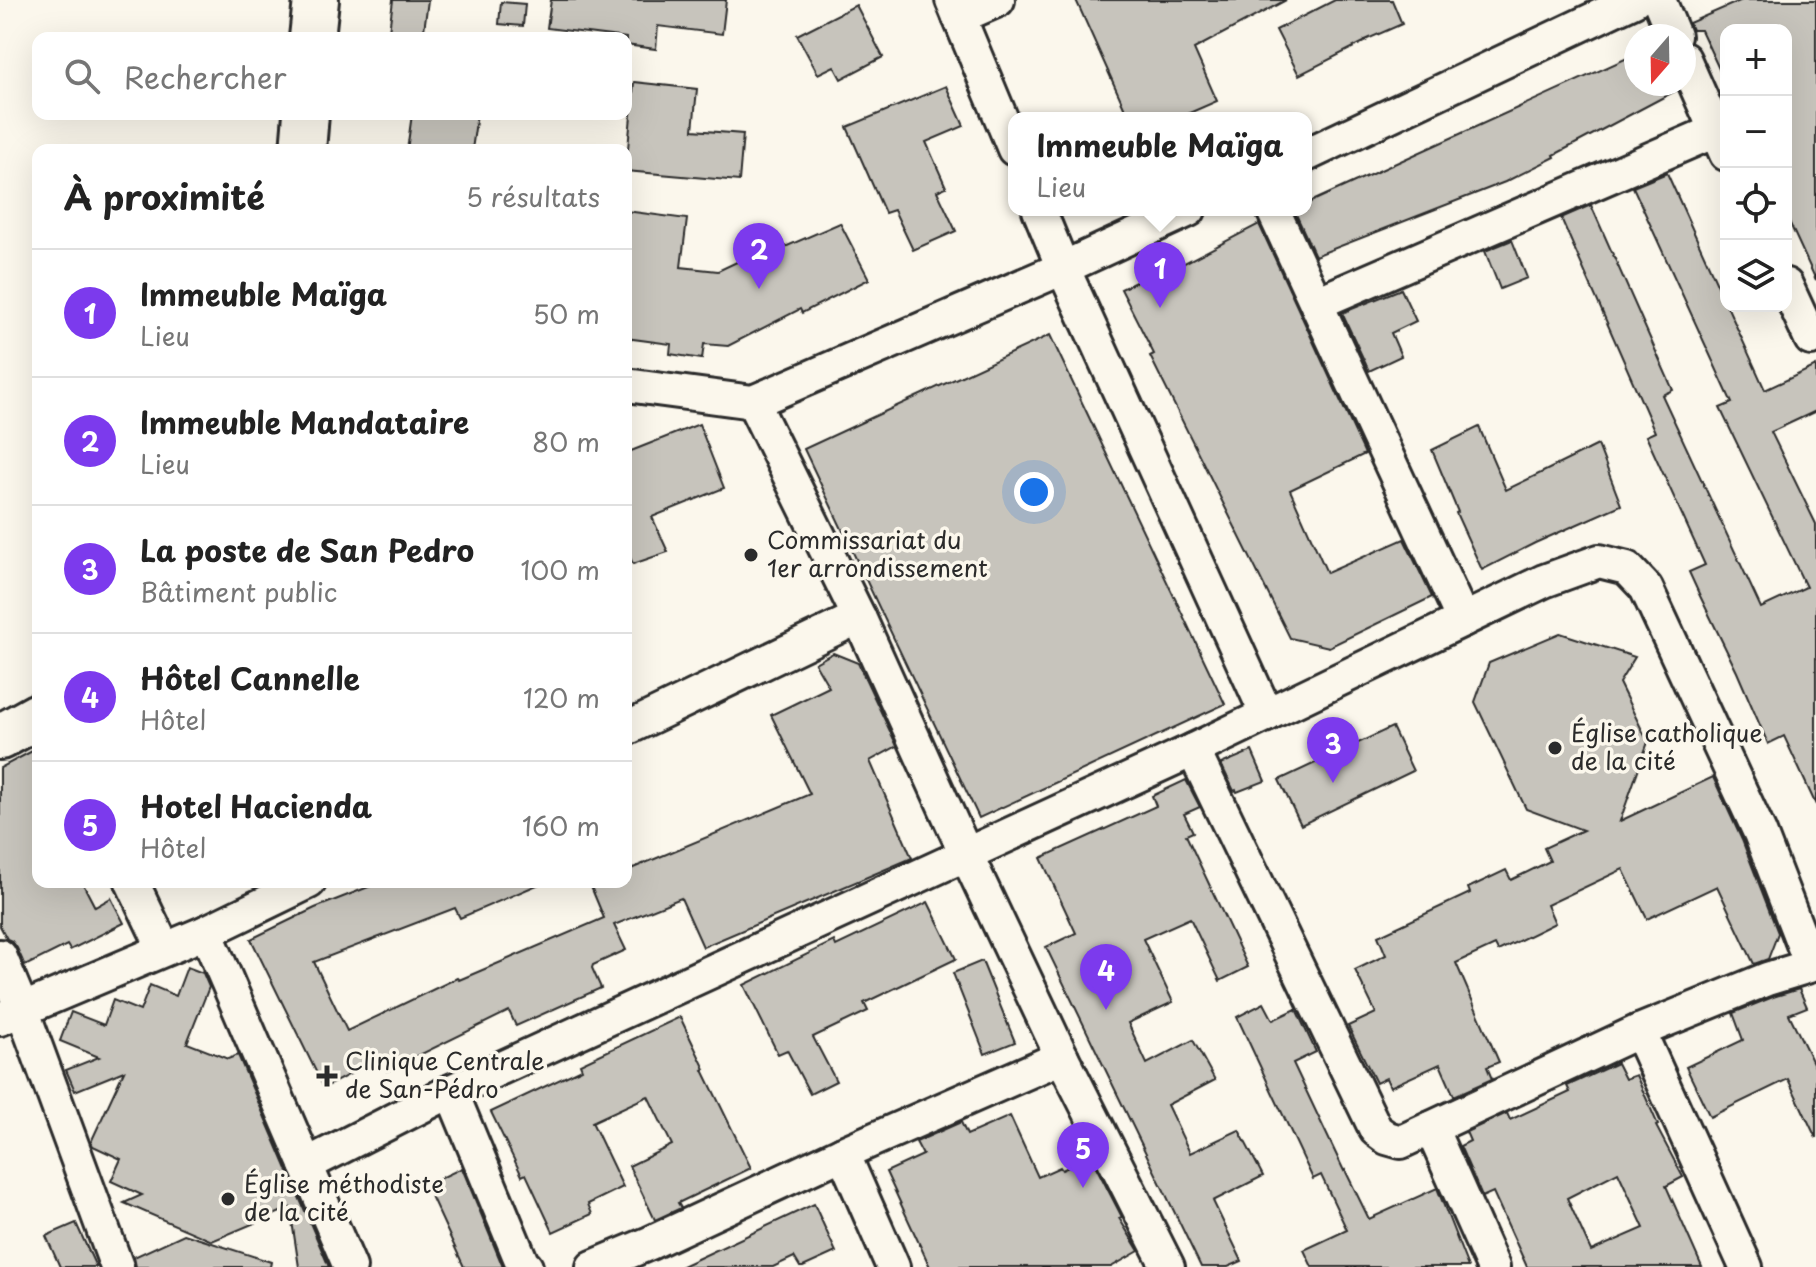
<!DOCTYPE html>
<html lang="fr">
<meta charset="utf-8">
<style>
body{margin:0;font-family:"Playpen Sans",sans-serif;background:#f2f2f2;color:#222}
.controls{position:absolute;right:24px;top:24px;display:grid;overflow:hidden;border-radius:16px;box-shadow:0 8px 32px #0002}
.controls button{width:72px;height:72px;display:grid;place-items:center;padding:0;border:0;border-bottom:2px solid #e0e0e0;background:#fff;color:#222;font:40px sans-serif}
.compass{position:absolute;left:1624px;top:24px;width:72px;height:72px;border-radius:50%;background:#fff;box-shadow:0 8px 32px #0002;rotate:200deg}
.you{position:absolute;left:1034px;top:492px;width:28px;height:28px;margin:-20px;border:6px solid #fff;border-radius:50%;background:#1a73e8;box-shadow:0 0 0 12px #1a73e833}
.badge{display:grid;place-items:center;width:52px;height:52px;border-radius:50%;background:#7c3aed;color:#fff;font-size:26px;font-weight:700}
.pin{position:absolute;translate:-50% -66px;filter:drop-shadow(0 2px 4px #0008)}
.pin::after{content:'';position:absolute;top:42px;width:28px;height:24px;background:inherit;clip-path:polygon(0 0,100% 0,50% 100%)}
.popup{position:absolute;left:1008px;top:112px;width:304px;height:104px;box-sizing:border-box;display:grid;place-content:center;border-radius:16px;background:#fff;filter:drop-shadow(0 2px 6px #0005);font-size:26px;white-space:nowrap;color:#767676}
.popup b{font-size:30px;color:#222}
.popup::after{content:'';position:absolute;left:50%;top:100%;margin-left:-16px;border:16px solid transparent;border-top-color:#fff}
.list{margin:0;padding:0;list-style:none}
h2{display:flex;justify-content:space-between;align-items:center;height:104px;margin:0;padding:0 32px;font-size:34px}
h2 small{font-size:26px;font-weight:400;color:#767676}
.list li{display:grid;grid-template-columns:52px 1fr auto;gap:24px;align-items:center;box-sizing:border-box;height:128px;padding:0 32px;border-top:2px solid #e0e0e0}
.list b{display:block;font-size:30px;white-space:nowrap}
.list p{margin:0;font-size:26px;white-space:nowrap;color:#767676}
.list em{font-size:26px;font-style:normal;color:#767676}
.icon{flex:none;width:44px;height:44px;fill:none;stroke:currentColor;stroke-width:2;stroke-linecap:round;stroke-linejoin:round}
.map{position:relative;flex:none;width:1816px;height:1267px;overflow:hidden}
.search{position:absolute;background:#fff;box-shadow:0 8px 32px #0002;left:32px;top:32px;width:600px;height:88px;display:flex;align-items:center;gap:20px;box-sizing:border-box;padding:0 28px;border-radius:16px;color:#767676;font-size:30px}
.panel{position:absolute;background:#fff;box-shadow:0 8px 32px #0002;left:32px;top:144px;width:600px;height:744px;border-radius:16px}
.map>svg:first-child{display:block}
.building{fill:#c7c4bc;stroke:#2b2b2b;stroke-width:2;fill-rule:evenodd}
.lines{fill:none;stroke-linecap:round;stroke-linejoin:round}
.minor-casing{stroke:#2b2b2b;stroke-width:38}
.secondary-casing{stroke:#2b2b2b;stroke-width:50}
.minor{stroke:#fbf7ec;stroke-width:32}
.secondary{stroke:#fbf7ec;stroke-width:44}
.poi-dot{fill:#2b2b2b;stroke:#fbf7ec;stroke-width:3}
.labels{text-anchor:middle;stroke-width:7;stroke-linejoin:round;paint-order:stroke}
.poi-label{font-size:24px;fill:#2b2b2b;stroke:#fbf7ec;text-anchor:start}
</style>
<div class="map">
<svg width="1816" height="1267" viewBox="0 0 1816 1267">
<rect width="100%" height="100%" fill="#fbf7ec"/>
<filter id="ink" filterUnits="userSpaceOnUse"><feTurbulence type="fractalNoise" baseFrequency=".0125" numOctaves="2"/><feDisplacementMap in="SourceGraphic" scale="16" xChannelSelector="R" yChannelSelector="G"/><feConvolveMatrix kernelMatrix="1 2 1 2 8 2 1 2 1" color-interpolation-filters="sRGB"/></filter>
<g filter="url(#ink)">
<!-- building -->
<g class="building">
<polygon points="393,0 428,0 423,38 389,31"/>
<polygon points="551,0 726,0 722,34 658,26 656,49 626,45 626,38 547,28"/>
<polygon points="1076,0 1286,0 1194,49 1217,101 1178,118 1129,118"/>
<polygon points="1335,0 1392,0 1402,24 1365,40 1366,41 1299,75 1276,30"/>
<polygon points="1742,0 1816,0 1816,280 1786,215 1786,30 1726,30 1726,84 1701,30 1692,30 1689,23"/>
<polygon points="501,2 525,4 523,26 499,24"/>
<polygon points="856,5 883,57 841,79 834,66 818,74 797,35"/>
<polygon points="1636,54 1636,84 1674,84 1677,90 1554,155 1555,157 1505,182 1315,256 1294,210 1306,210 1306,204"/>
<polygon points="634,82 697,89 693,130 743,134 739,181 626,171"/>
<polygon points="946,86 964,126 926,142 946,187 937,191 956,231 913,250 894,210 885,213 847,127"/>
<polygon points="412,114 477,114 472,150 407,150"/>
<polygon points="1667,173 1765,390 1816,366 1816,411 1771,432 1816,524 1816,805 1784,736 1768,744 1737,672 1700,596 1689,572 1705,565 1646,436 1655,432 1561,218 1591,205 1673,390 1662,395 1761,608 1806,587 1720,408 1732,403 1633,187"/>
<polygon points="626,211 687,219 681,267 718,271 766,248 769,254 840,223 869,279 802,313 800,309 728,346 704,344 702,359 670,354 671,344 626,338"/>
<polygon points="1259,224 1365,454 1290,490 1327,573 1404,539 1432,597 1329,647 1290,638 1150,356 1154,354 1121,289 1171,265 1173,269"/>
<polygon points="1512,240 1527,278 1500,289 1485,251"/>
<polygon points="1401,289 1416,321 1391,333 1401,356 1369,371 1342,313"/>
<polygon points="1050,335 1225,704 979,818 804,449"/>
<polygon points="699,424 724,488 652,517 668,552 633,564 626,549 626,453"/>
<polygon points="1479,427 1506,490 1598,445 1621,505 1535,543 1482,570 1456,513 1458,512 1432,450"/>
<polygon points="1560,633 1635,657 1619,683 1648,742 1620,821 1713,777 1742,840 1778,933 1768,959 1754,964 1717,886 1647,919 1623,869 1547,905 1555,923 1498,951 1495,945 1456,963 1499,1062 1487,1067 1492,1079 1454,1096 1440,1064 1390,1087 1386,1078 1376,1083 1348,1026 1376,1013 1355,970 1386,955 1378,936 1470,893 1468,888 1506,870 1511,880 1550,861 1544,848 1583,830 1526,809 1475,702 1489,663"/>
<polygon points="833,653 858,663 897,746 870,761 912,858 703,947 681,898 614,925 626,950 593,965 592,968 601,988 516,1026 509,1011 387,1071 380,1058 324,1088 251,939 315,908 381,882 544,882 460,918 455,908 314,962 347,1031 457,978 459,980 604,918 589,882 626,882 626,871 810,794 771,715 829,687 815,663"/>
<polygon points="1392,727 1413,771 1301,825 1279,780"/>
<polygon points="38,748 38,882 82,882 95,907 111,898 124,923 70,950 67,945 25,966 17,948 12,941 7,939 0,926 0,768"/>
<polygon points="1252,751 1265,781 1237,792 1236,790 1234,791 1221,764"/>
<polygon points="1186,780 1200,807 1184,814 1193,832 1186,835 1248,967 1220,981 1190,918 1143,939 1173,1002 1128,1023 1147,1064 1193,1040 1215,1080 1167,1105 1190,1153 1239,1130 1263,1176 1213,1201 1242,1261 1228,1267 1201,1267 1046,947 1076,933 1041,858 1156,806 1152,796"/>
<polygon points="928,902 956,959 864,1003 868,1011 813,1037 836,1081 810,1094 787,1050 778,1054 744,985 834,941 836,946"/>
<polygon points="982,961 1015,1042 985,1054 953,973"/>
<polygon points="187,967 203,973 209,987 187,1043 228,1059 238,1055 329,1267 299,1267 290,1208 212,1241 124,1203 142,1195 111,1181 121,1159 93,1146 91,1142 124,1071 75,1091 66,1070 99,1057 60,1041 71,1012 104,1025 113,1000 140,1011 150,985 176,996"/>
<polygon points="1799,989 1807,1007 1789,1014 1816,1069 1816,1138 1788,1079 1710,1117 1686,1067 1743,1040 1733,1013 1773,997"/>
<polygon points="1264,1003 1273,1020 1296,1009 1316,1052 1293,1063 1344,1171 1345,1170 1369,1219 1437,1188 1468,1267 1312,1267 1304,1250 1347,1230 1321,1175 1313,1179 1237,1017"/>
<polygon points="680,1017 705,1069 703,1070 751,1168 678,1203 681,1208 655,1220 629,1166 672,1145 648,1096 592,1122 623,1187 588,1204 592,1214 553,1232 526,1174 522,1176 491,1112 582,1069 580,1064"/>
<path d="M1617,1063L1625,1079L1636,1075L1658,1125L1656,1126L1683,1177L1666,1186L1702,1267H1527L1493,1192L1482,1197L1460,1146L1470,1141L1466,1132L1507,1113L1510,1120L1570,1092L1567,1086ZM1618,1172L1644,1228L1591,1251L1567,1198Z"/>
<polygon points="1010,1116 1038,1177 1060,1167 1062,1170 1091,1157 1122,1217 1119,1218 1139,1251 1111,1267 930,1267 886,1172 923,1155 916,1142 961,1122 967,1135"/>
<polygon points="462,1168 503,1267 464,1267 426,1185"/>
<polygon points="814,1204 836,1252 803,1267 800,1267 794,1257 773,1267 680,1267"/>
<polygon points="76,1223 96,1267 60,1267 46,1236"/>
<polygon points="184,1234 271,1262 270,1267 136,1267 134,1257"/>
</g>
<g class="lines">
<defs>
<g id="minor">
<polyline points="952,0 1014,149"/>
<polyline points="1659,0 1674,36"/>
<polyline points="959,17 998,0"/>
<polyline points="1684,59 1726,154"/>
<polyline points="1306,155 1634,0"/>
<polyline points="1039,210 1063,268 1267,715"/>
<polyline points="1273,210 1463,620"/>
<polyline points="1786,285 1811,339"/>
<polyline points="1317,303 1715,131"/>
<polyline points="626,385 753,402 1063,268 1189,210"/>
<polyline points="753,402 859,617 966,854 1062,1057 1168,1267"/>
<polyline points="626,729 859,617"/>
<polyline points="1193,750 1376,1130 1387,1138 1401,1142 1639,1031 1767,979 1816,964"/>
<polyline points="132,882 164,949"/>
<polyline points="206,932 350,1267"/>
<polyline points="0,956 22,1009 117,1267"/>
<polyline points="0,1019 206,932 309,882"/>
<polyline points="1639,1031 1746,1267"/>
<polyline points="451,1091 523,1265 526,1267"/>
<polyline points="1431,1128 1493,1267"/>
<polyline points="843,1153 893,1267"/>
<polyline points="306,1165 451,1091 1193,750 1544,581 1599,561 1627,568 1646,588 1760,833 1811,965"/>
<polyline points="593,1267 650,1243 843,1153 1062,1057"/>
</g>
<g id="secondary">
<polyline points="312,38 316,0"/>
<polyline points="303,150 306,114"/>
<polyline points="0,737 38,716"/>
</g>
</defs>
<!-- minor casing -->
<use href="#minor" class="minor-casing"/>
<!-- secondary casing -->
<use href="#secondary" class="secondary-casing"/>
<!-- minor -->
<use href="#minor" class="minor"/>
<!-- secondary -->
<use href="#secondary" class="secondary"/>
</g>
</g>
<!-- markers -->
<g class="poi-dot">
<circle cx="751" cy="555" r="8"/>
<circle cx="1555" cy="748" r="8"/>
<path d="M323 1064h8v8h8v8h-8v8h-8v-8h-8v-8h8z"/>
<circle cx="228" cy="1199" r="8"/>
</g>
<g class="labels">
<!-- poi labels -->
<g class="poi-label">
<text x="767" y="549">Commissariat du<tspan x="767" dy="28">1er arrondissement</tspan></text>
<text x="1571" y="742">Église catholique<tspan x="1571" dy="28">de la cité</tspan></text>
<text x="345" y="1070">Clinique Centrale<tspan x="345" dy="28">de San-Pédro</tspan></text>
<text x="244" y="1193">Église méthodiste<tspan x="244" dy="28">de la cité</tspan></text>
</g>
</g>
</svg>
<div class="controls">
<button>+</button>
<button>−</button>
<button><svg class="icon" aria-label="locate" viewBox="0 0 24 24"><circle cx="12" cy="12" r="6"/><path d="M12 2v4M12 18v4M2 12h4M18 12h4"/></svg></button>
<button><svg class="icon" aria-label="layers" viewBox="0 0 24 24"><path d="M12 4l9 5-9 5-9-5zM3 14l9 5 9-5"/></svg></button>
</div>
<svg class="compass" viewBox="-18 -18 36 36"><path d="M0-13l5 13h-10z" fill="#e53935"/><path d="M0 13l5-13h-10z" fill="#767676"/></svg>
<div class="you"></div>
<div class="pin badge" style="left:1160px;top:308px">1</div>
<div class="popup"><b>Immeuble Maïga</b>Lieu</div>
<div class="pin badge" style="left:759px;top:289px">2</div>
<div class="pin badge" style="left:1333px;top:783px">3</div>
<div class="pin badge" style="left:1106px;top:1010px">4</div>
<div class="pin badge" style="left:1083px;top:1188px">5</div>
<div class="search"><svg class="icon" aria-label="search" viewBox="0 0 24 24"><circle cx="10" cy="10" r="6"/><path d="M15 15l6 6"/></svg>Rechercher</div>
<section class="panel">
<h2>À proximité<small>5 résultats</small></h2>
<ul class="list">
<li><span class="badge">1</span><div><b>Immeuble Maïga</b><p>Lieu</p></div><em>50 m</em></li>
<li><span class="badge">2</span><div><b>Immeuble Mandataire</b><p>Lieu</p></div><em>80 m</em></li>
<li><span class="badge">3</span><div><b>La poste de San Pedro</b><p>Bâtiment public</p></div><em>100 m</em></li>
<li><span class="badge">4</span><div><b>Hôtel Cannelle</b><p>Hôtel</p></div><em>120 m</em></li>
<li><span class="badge">5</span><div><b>Hotel Hacienda</b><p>Hôtel</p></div><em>160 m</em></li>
</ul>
</section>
</div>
